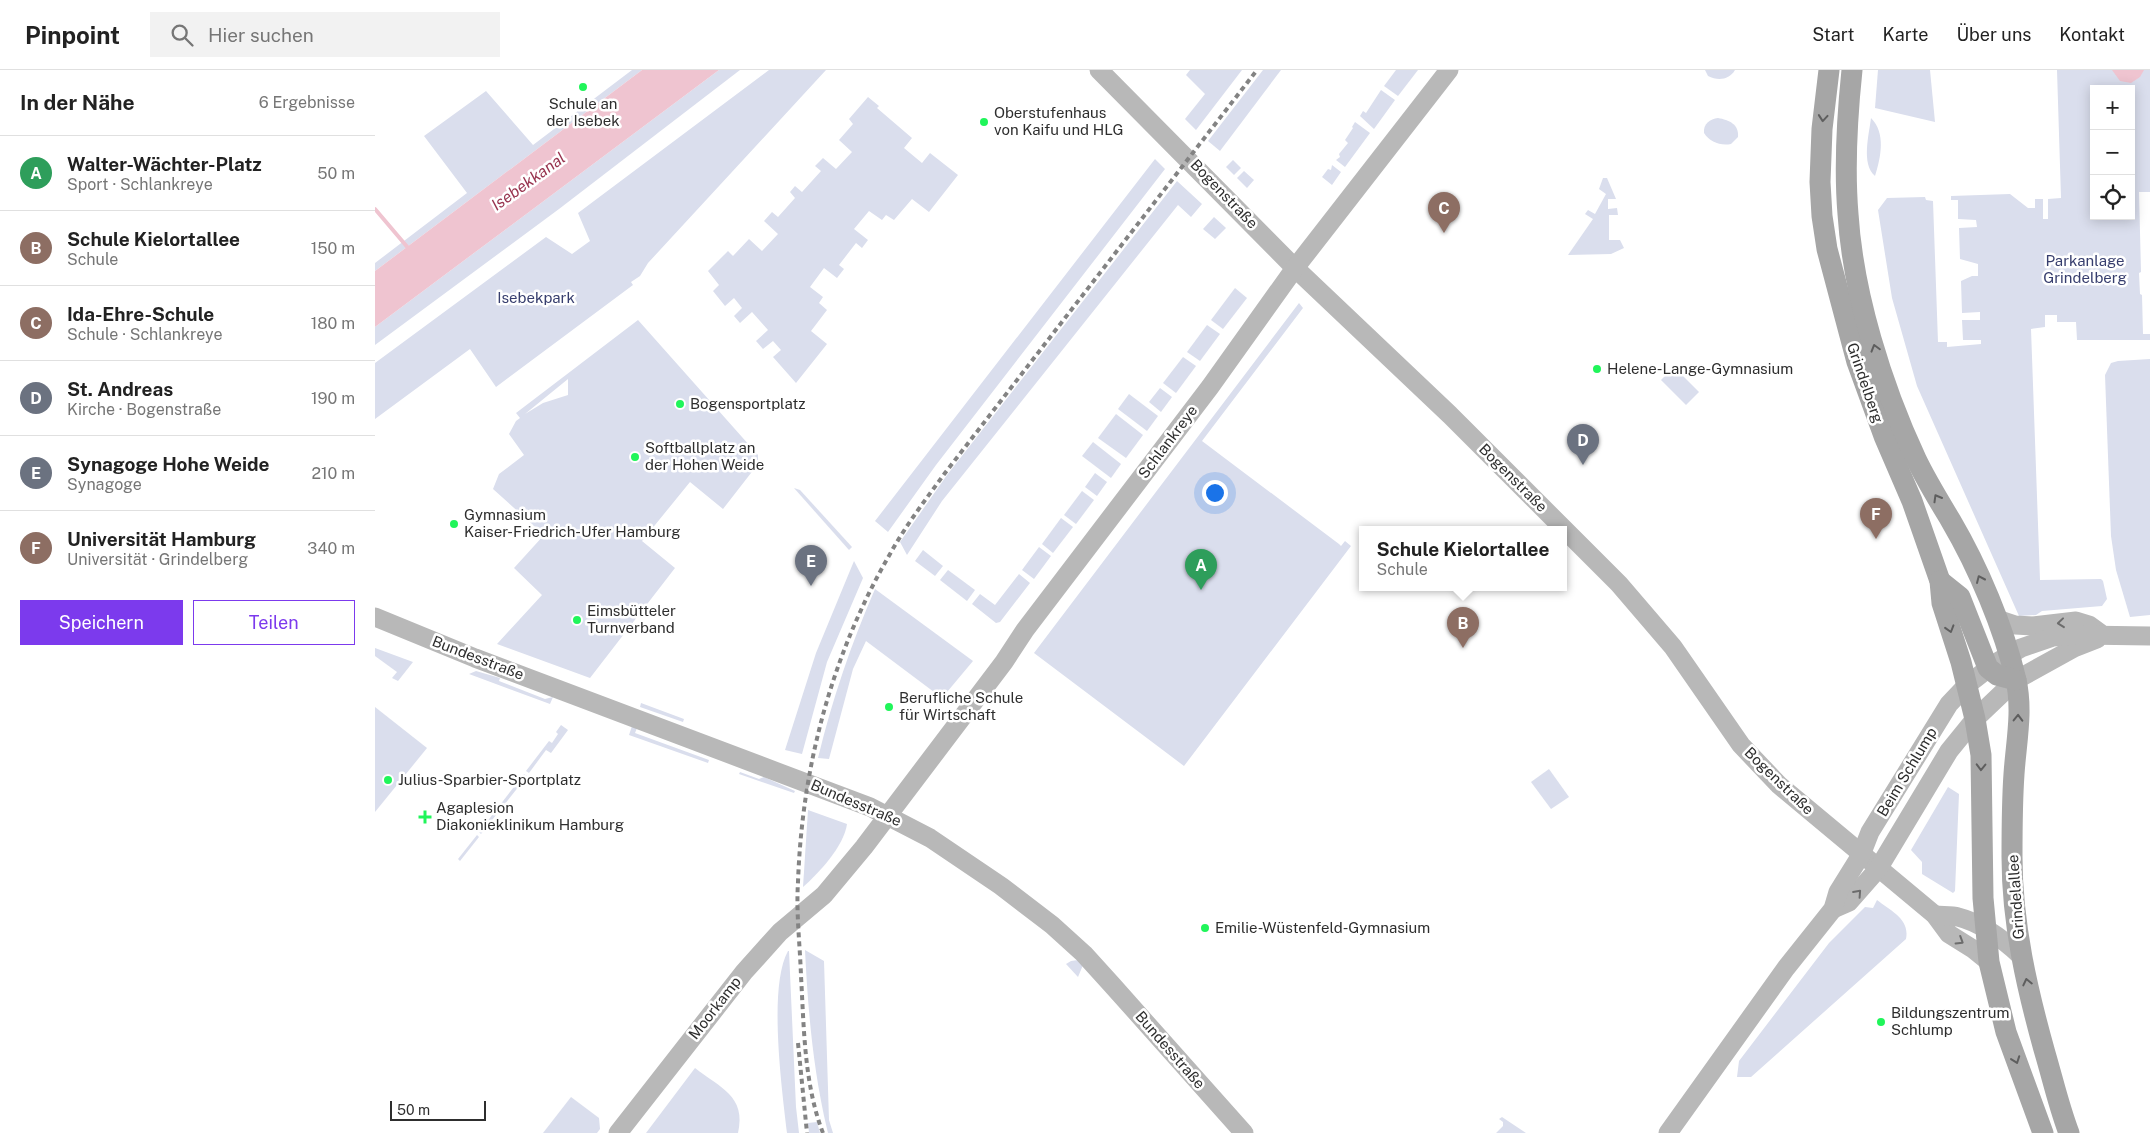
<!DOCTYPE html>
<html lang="de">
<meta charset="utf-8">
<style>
body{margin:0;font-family:"Public Sans",sans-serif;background:#f2f2f2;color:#222}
.controls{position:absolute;right:15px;top:15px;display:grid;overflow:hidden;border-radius:0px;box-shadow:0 2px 12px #0003}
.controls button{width:45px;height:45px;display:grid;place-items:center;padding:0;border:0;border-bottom:1px solid #e0e0e0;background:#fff;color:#222;font:25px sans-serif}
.scale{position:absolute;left:15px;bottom:12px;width:96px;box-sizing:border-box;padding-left:5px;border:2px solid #2e2e2e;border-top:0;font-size:14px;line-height:18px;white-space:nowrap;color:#2e2e2e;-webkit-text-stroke:4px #fff;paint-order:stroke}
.you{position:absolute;left:839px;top:422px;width:18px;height:18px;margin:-12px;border:4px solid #fff;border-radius:50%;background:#1a73e8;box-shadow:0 0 0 8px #1a73e833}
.badge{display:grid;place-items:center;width:32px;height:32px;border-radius:50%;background:#7c3aed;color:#fff;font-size:16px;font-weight:700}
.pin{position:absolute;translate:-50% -41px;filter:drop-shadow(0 1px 2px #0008)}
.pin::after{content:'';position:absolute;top:26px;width:18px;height:15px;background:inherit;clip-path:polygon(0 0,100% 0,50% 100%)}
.popup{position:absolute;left:984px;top:456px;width:208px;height:65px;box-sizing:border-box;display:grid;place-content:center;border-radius:0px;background:#fff;filter:drop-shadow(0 1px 4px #0005);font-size:16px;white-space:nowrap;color:#767676}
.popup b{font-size:19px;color:#222}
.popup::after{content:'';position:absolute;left:50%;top:100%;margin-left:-10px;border:10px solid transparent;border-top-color:#fff}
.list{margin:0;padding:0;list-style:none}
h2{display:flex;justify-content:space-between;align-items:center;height:65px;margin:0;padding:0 20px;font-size:21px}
h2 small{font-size:16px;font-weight:400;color:#767676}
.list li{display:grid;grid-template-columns:32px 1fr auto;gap:15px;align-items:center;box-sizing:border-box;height:75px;padding:0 20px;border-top:1px solid #e0e0e0}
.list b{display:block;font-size:19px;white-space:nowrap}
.list p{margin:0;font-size:16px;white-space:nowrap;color:#767676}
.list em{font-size:16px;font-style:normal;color:#767676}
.actions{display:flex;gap:10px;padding:15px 20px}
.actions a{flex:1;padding:11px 0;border:1px solid #7c3aed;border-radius:0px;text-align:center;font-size:18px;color:#7c3aed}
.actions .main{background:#7c3aed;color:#fff}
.icon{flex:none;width:28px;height:28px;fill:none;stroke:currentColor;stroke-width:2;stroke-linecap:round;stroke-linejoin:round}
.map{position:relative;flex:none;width:1775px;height:1063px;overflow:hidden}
header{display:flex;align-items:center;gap:30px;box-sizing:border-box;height:70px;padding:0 25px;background:#fff;border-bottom:1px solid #e0e0e0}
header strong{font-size:24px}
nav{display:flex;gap:28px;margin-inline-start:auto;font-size:18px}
.search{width:350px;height:45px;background:#f2f2f2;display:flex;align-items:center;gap:12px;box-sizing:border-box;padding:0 18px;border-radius:0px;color:#767676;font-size:19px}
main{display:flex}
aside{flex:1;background:#fff}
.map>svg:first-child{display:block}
.green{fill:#dadeed;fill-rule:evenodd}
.water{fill:#efc4d0}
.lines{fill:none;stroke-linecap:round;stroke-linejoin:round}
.stream{stroke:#efc4d0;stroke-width:4}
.secondary{stroke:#b8b8b8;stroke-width:19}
.primary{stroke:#a6a6a6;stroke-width:21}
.rail{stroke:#838383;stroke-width:4;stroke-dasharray:5 4;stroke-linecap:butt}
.oneway{stroke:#5e5e5e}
.oneway2{stroke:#6c6c6c}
.poi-dot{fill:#20f55a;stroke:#fff;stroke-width:2}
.labels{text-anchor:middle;stroke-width:5;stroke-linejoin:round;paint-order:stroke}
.poi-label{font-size:15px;fill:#2e2e2e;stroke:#fff;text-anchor:start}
.street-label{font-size:15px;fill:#2e2e2e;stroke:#fff}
.park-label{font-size:15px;fill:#373e6e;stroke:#fff}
.water-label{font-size:16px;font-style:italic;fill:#98344f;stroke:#fff}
</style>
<header>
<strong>Pinpoint</strong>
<div class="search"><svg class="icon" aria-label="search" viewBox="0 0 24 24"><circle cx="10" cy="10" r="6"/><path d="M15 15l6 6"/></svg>Hier suchen</div>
<nav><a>Start</a><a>Karte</a><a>Über uns</a><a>Kontakt</a></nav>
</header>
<main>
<aside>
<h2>In der Nähe<small>6 Ergebnisse</small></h2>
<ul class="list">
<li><span class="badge" style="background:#2e9e5b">A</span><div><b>Walter-Wächter-Platz</b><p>Sport · Schlankreye</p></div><em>50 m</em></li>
<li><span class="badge" style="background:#8d6e63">B</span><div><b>Schule Kielortallee</b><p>Schule</p></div><em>150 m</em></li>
<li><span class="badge" style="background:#8d6e63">C</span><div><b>Ida-Ehre-Schule</b><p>Schule · Schlankreye</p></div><em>180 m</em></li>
<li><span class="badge" style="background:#6b7280">D</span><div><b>St. Andreas</b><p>Kirche · Bogenstraße</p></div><em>190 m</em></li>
<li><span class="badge" style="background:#6b7280">E</span><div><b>Synagoge Hohe Weide</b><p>Synagoge</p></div><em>210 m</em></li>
<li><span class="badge" style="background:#8d6e63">F</span><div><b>Universität Hamburg</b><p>Universität · Grindelberg</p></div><em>340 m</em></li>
</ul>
<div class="actions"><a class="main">Speichern</a><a>Teilen</a></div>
</aside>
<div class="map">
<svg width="1775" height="1063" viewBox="0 0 1775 1063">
<rect width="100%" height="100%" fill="#fff"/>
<!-- green -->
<g class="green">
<polygon points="257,0 267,0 0,201 0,193 92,123 49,66 111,21 158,75"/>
<polygon points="344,0 365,0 184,139 0,275 0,257"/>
<polygon points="394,0 451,0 273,193 265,206 256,212 258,215 121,317 95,279 0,349 0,293 171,167 197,184 215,171 203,143"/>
<polygon points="815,0 867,0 821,60 810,49 830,24 811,5"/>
<polygon points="888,0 906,0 845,81 833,71"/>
<polygon points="1021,0 1043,0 1023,26 1009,16"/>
<path d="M1330,0H1360C1354,10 1343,11 1333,6Z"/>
<polygon points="1503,0 1555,0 1560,52 1500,38"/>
<path d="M1682,0H1775V122H1764L1766,202L1764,203L1765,224L1767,225L1768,264H1775V270H1702L1701,252H1682V245H1670V257L1656,259L1665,510L1726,509L1728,511L1732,529L1727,536L1667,541L1661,545L1644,546L1542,316L1517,228L1503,140L1512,128L1550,127L1551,130L1558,131L1563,272H1572V277L1606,274V270H1588L1587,250H1605V242L1587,243L1586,211L1597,206H1603V194L1585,189L1584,158L1602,157L1601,150L1583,149V130H1576V126L1635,124L1653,138H1660V129H1668V149H1673V129L1686,128ZM1719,19H1756V146H1719Z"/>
<polygon points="1006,20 1020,30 999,59 985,46 988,41 991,43"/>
<polygon points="493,27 504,36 502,38 537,68 529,78 547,93 555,83 583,105 554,142 537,129 519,150 511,145 507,150 494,141 479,159 493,170 487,178 481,173 464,195 469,199 462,208 449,198 435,217 448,227 444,233 452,240 436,261 452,274 421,313 398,287 406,280 398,271 388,279 381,271 393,260 377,242 365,253 359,246 367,238 359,228 350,236 338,221 344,215 333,201 353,181 358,186 374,169 387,181 403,164 389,151 397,142 403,147 420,128 415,122 420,116 427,122 446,101 440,96 448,88 461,99 477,82 464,70 478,54 474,49"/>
<path d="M1343,48C1354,50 1364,54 1363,67L1356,74C1345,76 1335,72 1329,63C1328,54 1335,49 1343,48Z"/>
<path d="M1496,48C1511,63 1506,87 1500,106C1486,94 1494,65 1496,48Z"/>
<polygon points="980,52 995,63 970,97 961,90 965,87 964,84 973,73 970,70 978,58 977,57"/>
<polygon points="780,89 790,99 561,395 513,462 500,451"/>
<polygon points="858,90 866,98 859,105 851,97"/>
<polygon points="957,95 966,102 957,115 947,107 953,99 956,100"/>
<polygon points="869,101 879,110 872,118 862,108"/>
<polygon points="1228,108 1232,108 1241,129 1233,129 1233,139 1242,138 1243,145 1234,145 1234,170 1245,170 1249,178 1236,184 1193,185 1218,149 1210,144 1213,140 1220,144 1231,124 1224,119"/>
<polygon points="802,111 827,134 816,147 803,135 567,431 532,485 525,472 572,405"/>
<polygon points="839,147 851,158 840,169 828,159"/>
<polygon points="860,218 872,228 848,259 836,250"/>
<polygon points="924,233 928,238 827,371 964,474 966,476 970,471 976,476 809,696 659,583"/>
<path d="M263,250L383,385V394L348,439L315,412L267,471L300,498L215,608L122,574L167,525L139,498L169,465L118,419L124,404L149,385L134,364L141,351L145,348L141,343ZM193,309V325L168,333L150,344Z"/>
<polygon points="832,255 845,264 825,291 812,282"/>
<polygon points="808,287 821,296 801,323 788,313"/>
<polygon points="1775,289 1775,545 1755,547 1741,500 1736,466 1730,305 1736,293 1743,291"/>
<polygon points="1299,297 1324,322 1311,335 1286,310"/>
<polygon points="785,318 797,327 786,342 774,332"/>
<polygon points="754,324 783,346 772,361 743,339"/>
<polygon points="741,344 768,365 751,388 723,368"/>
<polygon points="718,372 746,394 736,408 707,386"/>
<polygon points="720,403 732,412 722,426 710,417"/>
<polygon points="419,418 425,420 477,477 474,480"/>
<polygon points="707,421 719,430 701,454 689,445"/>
<polygon points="686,448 698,457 678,483 667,474"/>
<polygon points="664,477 676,486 659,509 647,500"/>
<polygon points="548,480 568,496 560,506 540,491"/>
<polygon points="479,491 488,508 452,592 427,684 410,680 441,583"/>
<polygon points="573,500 600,520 592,531 565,510"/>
<polygon points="644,504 655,513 625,552 621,553 597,534 605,524 620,535"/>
<path d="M500,519L598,591L567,628L491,571L478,599L454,689L443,688C457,630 476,574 500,519Z"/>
<polygon points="0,578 38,592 23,611 17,608 22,602 0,586"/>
<polygon points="101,601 125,608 124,611 170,629 178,627 175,634 94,604"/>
<polygon points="266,633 309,649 308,652 265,637"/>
<polygon points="0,637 52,678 0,742"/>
<polygon points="186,655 193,660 176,683 171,680 154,703 151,701 174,671 177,673 183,664 181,662"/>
<polygon points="257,656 262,658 260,663 334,690 333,693 254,665"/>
<polygon points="1174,699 1194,727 1176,739 1156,712"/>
<polygon points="365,702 384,709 389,707 420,721 419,723 364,704"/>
<polygon points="149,704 152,706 106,764 104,762"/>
<polygon points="1573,717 1584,724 1580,821 1578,823 1547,804 1547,792 1536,780"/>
<path d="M433,740L472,754C469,776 444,803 428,817Z"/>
<polygon points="102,765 104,767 85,791 83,789"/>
<path d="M1502,830C1516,841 1535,849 1531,869L1376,1007H1362L1364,991L1454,873L1490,837L1498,838Z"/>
<path d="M430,880L449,891L454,1050L458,1063H453L452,1059C438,999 433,941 430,880Z"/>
<path d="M413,881H414L421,1037L424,1063H412C407,1019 393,917 413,881Z"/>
<polygon points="703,890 708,895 703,907 691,894 696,891"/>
<path d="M320,998C344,1017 372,1026 363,1063H271Z"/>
<polygon points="196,1027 224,1048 225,1059 222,1063 168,1063"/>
<polygon points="1127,1047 1151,1063 1121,1063 1128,1056 1128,1052 1124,1049"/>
<polygon points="442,1052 445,1063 434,1063 433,1053"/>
</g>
<!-- water -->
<g class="water">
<polygon points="267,0 344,0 0,257 0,201"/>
<polygon points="1737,0 1769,0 1765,7 1756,13 1745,11"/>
</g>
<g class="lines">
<!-- stream -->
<polyline class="stream" points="0,139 34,179"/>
<!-- secondary -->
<g class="secondary">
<polyline points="724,0 920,198 1075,345 1244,514 1298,577 1366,675 1404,715 1560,845 1574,864 1598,879 1614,892"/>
<polyline points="0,547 100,588 495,737 555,768 626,816 677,855 709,884 738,916 869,1063"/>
<polyline points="1622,549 1640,555 1658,556 1701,551 1714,555 1725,563"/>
<polyline points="1458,839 1474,832 1503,799 1574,681 1600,649 1641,610 1699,578 1722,569"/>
<path d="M1560,845C1567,846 1576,845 1583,847C1607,853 1629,870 1646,886"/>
<polyline points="243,1063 369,902 405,862 449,825 489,777 629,592 650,560 835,317 920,198 1074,0"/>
<polyline points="1293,1063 1411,898 1458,839 1463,822 1486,785 1495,762 1574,634 1592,615 1619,594 1646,578 1678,567 1706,565 1775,566"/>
</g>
<!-- primary -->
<g class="primary">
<polyline points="1454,0 1447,59 1445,112 1447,146 1452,179 1482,292 1509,366 1537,431 1565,511 1567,533 1586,592 1600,649 1606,685 1608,828 1614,892 1631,962 1668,1063"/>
<path d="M1477,0C1472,48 1469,96 1473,144C1478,224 1507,316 1541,389C1551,410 1564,431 1576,451C1603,497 1629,558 1641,610C1648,641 1641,673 1639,704C1637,732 1637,760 1637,787C1637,854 1652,919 1670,983C1678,1010 1684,1037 1694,1063"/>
<polyline points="1565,511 1585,527 1613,598 1622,605 1641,610"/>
</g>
<!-- rail -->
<g class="rail">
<polyline points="423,973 432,1063"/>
<path d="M448,1063C429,1014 429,958 426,906C425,875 421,843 423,812C427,696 457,584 515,484C531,455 551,429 570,403L882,0"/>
</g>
</g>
<!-- one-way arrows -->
<defs><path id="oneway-chevron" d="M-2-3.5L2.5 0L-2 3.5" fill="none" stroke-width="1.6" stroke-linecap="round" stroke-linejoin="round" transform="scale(1.25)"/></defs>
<g class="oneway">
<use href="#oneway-chevron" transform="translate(1448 48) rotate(95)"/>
<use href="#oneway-chevron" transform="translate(1500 278) rotate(-106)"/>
<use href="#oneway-chevron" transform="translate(1562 428) rotate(-120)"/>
<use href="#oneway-chevron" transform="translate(1605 509) rotate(-114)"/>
<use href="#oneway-chevron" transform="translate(1575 559) rotate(73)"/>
<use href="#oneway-chevron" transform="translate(1643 648) rotate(-89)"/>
<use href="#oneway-chevron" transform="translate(1606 697) rotate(91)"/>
<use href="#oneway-chevron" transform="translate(1652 912) rotate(-103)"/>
<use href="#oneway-chevron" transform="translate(1641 990) rotate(70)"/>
</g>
<g class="oneway2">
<use href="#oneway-chevron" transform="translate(1686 553) rotate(174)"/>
<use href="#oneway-chevron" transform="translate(1483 823) rotate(-48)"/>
<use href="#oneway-chevron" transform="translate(1585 871) rotate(32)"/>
</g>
<!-- markers -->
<g class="poi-dot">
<circle cx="208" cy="17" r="5"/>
<circle cx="609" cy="52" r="5"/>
<circle cx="1222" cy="299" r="5"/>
<circle cx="305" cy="334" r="5"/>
<circle cx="260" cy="387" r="5"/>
<circle cx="79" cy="454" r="5"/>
<circle cx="202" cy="550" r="5"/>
<circle cx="514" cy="637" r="5"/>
<circle cx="13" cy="710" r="5"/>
<path d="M47.5 739.5h5v5h5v5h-5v5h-5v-5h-5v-5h5z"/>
<circle cx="830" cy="858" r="5"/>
<circle cx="1506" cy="952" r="5"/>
</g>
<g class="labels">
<!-- poi labels -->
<g class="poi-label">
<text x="208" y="39" text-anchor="middle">Schule an<tspan x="208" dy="17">der Isebek</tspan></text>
<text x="619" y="48">Oberstufenhaus<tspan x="619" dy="17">von Kaifu und HLG</tspan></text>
<text x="1232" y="304">Helene-Lange-Gymnasium</text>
<text x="315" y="339">Bogensportplatz</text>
<text x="270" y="383">Softballplatz an<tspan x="270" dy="17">der Hohen Weide</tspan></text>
<text x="89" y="450">Gymnasium<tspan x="89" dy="17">Kaiser-Friedrich-Ufer Hamburg</tspan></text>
<text x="212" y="546">Eimsbütteler<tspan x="212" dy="17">Turnverband</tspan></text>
<text x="524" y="633">Berufliche Schule<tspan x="524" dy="17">für Wirtschaft</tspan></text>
<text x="23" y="715">Julius-Sparbier-Sportplatz</text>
<text x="61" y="743">Agaplesion<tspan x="61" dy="17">Diakonieklinikum Hamburg</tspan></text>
<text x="840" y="863">Emilie-Wüstenfeld-Gymnasium</text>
<text x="1516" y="948">Bildungszentrum<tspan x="1516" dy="17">Schlump</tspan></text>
</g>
<!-- street labels -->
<g class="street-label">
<text transform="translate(849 124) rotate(46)" y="5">Bogenstraße</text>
<text transform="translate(1490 313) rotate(71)" y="5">Grindelberg</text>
<text transform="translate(793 372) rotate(-53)" y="5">Schlankreye</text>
<text transform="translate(1138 408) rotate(45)" y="5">Bogenstraße</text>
<text transform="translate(103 588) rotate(21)" y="5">Bundesstraße</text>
<text transform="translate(1532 702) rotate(-59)" y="5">Beim Schlump</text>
<text transform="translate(1404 711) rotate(44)" y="5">Bogenstraße</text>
<text transform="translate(481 733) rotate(23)" y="5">Bundesstraße</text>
<text transform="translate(1641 827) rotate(-94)" y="5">Grindelallee</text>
<text transform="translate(340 938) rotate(-52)" y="5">Moorkamp</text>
<text transform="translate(795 980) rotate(49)" y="5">Bundesstraße</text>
</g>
<!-- park labels -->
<g class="park-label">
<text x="1710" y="196">Parkanlage<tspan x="1710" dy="17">Grindelberg</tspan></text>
<text x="161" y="233">Isebekpark</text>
</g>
<!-- water labels -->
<g class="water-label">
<text transform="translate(153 111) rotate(-36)" y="6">Isebekkanal</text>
</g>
</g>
</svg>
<div class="controls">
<button>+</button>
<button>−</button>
<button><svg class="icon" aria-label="locate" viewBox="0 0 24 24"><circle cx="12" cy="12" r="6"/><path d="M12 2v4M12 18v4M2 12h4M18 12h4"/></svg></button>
</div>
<div class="scale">50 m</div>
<div class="you"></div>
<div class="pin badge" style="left:826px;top:520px;background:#2e9e5b">A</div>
<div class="pin badge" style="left:1088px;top:578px;background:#8d6e63">B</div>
<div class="popup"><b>Schule Kielortallee</b>Schule</div>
<div class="pin badge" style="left:1069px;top:163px;background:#8d6e63">C</div>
<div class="pin badge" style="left:1208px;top:395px;background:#6b7280">D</div>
<div class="pin badge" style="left:436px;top:516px;background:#6b7280">E</div>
<div class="pin badge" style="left:1501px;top:469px;background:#8d6e63">F</div>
</div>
</main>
